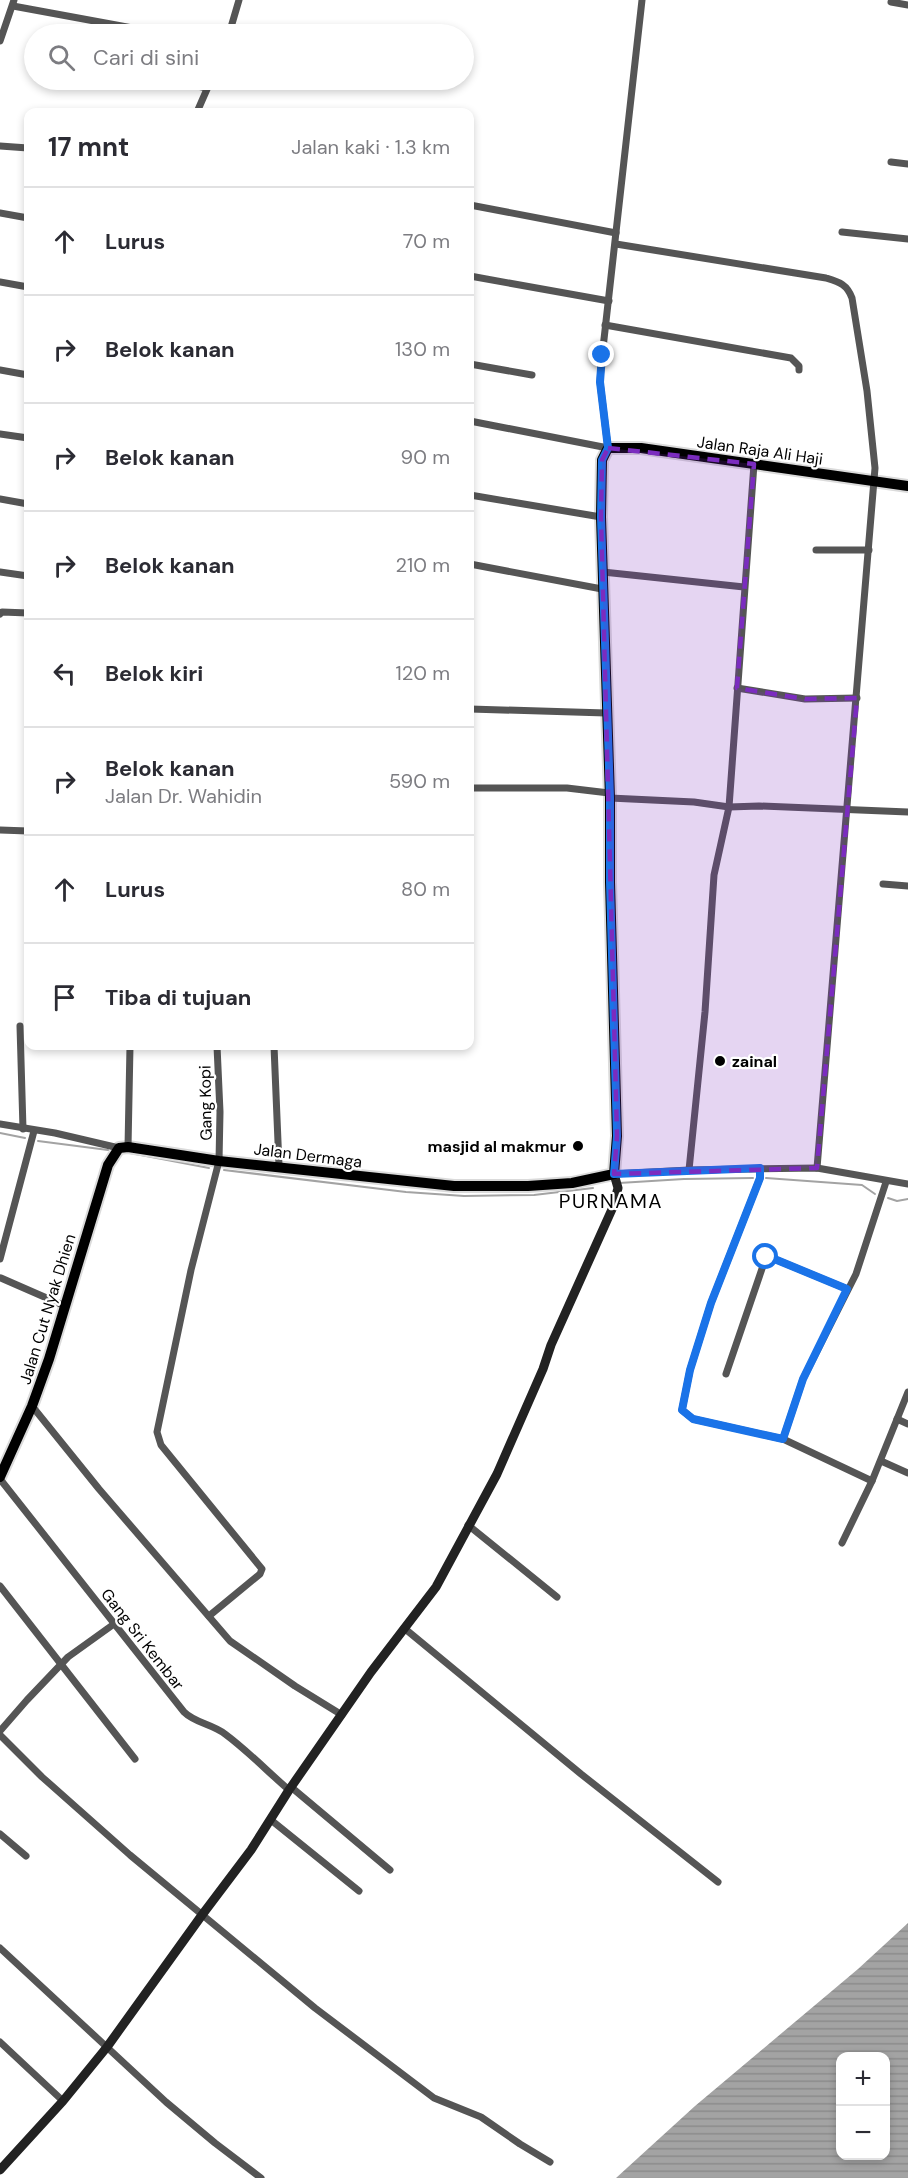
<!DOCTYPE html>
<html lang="id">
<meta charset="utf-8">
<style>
body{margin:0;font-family:"DM Sans",sans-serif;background:#f2f2f3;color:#2b2b33}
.controls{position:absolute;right:18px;bottom:18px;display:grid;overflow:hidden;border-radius:12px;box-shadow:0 3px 9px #0003}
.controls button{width:54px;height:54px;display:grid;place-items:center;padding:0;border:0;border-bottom:2px solid #e1e1e2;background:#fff;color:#2b2b33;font:30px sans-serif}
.stop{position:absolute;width:18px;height:18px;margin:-14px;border:4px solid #1a73e8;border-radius:50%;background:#fff}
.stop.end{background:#1a73e8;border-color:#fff;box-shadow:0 2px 6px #0008}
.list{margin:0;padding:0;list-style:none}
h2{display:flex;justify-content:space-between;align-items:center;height:78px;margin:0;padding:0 24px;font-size:26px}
h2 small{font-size:20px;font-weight:400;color:#7c7c81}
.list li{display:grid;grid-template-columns:39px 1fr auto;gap:18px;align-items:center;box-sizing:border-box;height:108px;padding:0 24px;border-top:2px solid #e1e1e2}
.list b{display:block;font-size:22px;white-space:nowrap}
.list p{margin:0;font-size:20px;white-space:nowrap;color:#7c7c81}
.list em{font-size:20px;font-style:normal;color:#7c7c81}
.icon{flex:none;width:33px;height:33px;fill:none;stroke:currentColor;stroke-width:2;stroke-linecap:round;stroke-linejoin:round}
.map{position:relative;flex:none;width:908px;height:2178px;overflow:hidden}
.search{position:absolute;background:#fff;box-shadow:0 3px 9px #0003;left:24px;top:24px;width:450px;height:66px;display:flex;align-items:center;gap:15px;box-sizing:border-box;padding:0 21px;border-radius:33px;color:#7c7c81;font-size:22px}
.panel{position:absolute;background:#fff;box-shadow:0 3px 9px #0003;left:24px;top:108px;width:450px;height:942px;border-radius:12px}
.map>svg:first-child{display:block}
.water{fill:url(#water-rules);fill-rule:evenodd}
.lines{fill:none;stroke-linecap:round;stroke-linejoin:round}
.stream{stroke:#a3a3a3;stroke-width:2}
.primary-casing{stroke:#dbdbdb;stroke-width:14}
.street{stroke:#555;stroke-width:7}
.secondary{stroke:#222;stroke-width:9}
.primary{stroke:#000;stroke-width:10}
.route{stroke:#1a73e8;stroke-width:8}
.marked{fill:#7b2cbf;fill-opacity:0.2;stroke:#7b2cbf;stroke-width:4.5;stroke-dasharray:12 8;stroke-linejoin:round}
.poi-dot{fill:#000;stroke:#fff;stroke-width:2}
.labels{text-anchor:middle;stroke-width:4.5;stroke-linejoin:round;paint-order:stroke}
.street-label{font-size:16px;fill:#000;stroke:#fff}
.poi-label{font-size:16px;font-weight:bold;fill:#000;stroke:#fff;text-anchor:start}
.quarter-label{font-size:20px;letter-spacing:1.5px;fill:#000;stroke:#fff}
</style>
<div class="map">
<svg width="908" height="2178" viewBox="0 0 908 2178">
<defs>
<pattern id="water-rules" width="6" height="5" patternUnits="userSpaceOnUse" patternTransform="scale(1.5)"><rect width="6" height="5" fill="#a3a3a3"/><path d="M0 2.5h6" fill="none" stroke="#8b8b8b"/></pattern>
</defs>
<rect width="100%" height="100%" fill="#fff"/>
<!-- water -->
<path class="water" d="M908,1923V2178H616L695,2106L858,1969ZM840,2056H886V2156H840Z"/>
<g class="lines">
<!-- stream -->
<g class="stream">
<polyline points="0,1133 25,1138"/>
<polyline points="38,1141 108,1150"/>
<polyline points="125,1152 209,1168"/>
<polyline points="224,1170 406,1192 464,1196 534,1195 593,1188"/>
<polyline points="766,1178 862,1185 875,1194"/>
<polyline points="619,1183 684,1179 753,1178"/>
<polyline points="888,1198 897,1201 908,1199"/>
</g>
<defs>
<polyline id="primary" points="0,1477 32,1406 49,1359 108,1165 119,1148 128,1147 219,1161 454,1186 528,1186 572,1183 614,1174 617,1136 610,882 610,798 601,517 602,460 608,448 641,448 908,486"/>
</defs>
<!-- primary casing -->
<use href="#primary" class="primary-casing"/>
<!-- street -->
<g class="street">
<polyline points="891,2 908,5"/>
<polyline points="13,6 165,34"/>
<polyline points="229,34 239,0"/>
<polyline points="0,41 14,0"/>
<polyline points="169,80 207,88"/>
<polyline points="197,112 211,80"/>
<polyline points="0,146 28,148"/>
<polyline points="891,162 908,164"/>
<polyline points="470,205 616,233"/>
<polyline points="0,213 28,218"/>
<polyline points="842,232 908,239"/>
<path d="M616,244L826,278C839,282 847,284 852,298L867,391L875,468L817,1168"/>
<polyline points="470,276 609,301"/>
<polyline points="0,282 28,287"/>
<polyline points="605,325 791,358 799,366 799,370"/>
<polyline points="470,364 532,375"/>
<polyline points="0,370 28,375"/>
<polyline points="470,421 608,448 600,382 601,366 642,0"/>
<polyline points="0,434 28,438"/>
<polyline points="470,495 601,517"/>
<polyline points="0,499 28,504"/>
<polyline points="816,550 869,550"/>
<polyline points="470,564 602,589"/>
<polyline points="0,572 28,576"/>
<polyline points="603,572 744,587"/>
<polyline points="0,614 2,612 28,613"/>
<polyline points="737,688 805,699 857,698"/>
<polyline points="470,709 606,713"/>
<polyline points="470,788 567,788 609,793"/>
<polyline points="610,798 694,802 729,807 759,806 908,812"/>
<polyline points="0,830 28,831"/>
<polyline points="883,884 908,886"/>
<polyline points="20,1026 23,1129"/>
<polyline points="274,1046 279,1166"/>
<polyline points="0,1124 55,1133 119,1148"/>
<polyline points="128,1147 130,1046"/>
<polyline points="760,1168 760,1178 711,1303 690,1370 682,1410 693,1419 783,1439 872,1481"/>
<polyline points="689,1170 705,1012 714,875 729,807 754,464"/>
<polyline points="614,1174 689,1170 817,1168 908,1184"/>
<polyline points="0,1259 34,1131"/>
<polyline points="1,1278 65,1306"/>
<polyline points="726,1374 766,1257 772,1258 847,1289"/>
<polyline points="32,1406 99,1489 230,1641 295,1686 342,1715"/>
<polyline points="897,1419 908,1424"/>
<polyline points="783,1439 803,1379 856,1274 886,1182"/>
<polyline points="881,1461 908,1473"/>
<path d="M0,1479L184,1712C195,1723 212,1724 225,1734C248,1751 268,1772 289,1790"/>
<polyline points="468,1525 557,1597"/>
<polyline points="842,1543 872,1481 908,1392"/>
<polyline points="0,1586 135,1759"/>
<polyline points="209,1616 260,1574 262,1569 161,1445 157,1432 191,1270 219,1161 220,1112 217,1046"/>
<polyline points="404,1628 581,1774 718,1882"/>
<polyline points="0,1731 27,1700 68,1657 114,1624"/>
<polyline points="0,1735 42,1777 130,1855 315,2008 434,2098 481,2117 520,2144 550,2162"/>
<polyline points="291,1787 390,1870"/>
<polyline points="271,1820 359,1891"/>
<polyline points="0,1834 26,1856"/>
<polyline points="0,1948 166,2102 215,2143 261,2178"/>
<polyline points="0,2042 63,2101"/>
</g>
<!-- secondary -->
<polyline class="secondary" points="0,2170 63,2101 107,2047 202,1915 251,1850 289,1790 371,1672 436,1587 497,1474 543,1369 551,1345 613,1207 618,1188 614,1174"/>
<!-- primary -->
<use href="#primary" class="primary"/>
</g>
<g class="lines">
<!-- route -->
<polyline class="route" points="602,355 600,382 608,448 602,460 601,517 610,798 610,882 617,1136 614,1174 760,1168 760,1178 711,1303 690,1370 682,1410 693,1419 783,1439 803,1379 847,1289 772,1258 766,1257"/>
</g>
<!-- marked area -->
<path class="marked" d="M608,448L754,464L737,688L805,699L857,698L817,1168L614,1174L617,1136L601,517L602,460Z"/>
<!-- markers -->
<g class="poi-dot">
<circle cx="720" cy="1061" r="6"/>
<circle cx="578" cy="1146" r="6"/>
</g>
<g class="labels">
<!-- street labels -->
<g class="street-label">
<text transform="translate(760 450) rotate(8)" y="6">Jalan Raja Ali Haji</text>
<text transform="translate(205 1103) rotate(-91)" y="6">Gang Kopi</text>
<text transform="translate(308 1155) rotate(7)" y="6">Jalan Dermaga</text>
<text transform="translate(47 1309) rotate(-73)" y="6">Jalan Cut Nyak Dhien</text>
<text transform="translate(143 1639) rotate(52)" y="6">Gang Sri Kembar</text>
</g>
<!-- poi labels -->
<g class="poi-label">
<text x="732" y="1067">zainal</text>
<text x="566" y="1152" text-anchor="end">masjid al makmur</text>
</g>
<!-- quarter labels -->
<g class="quarter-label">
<text x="611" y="1208">PURNAMA</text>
</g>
</g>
</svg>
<div class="controls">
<button>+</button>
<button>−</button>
</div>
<div class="stop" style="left:766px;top:1257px"></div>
<div class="stop end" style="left:602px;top:355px"></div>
<div class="search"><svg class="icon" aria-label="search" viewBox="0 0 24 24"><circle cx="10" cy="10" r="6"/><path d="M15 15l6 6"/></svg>Cari di sini</div>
<section class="panel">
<h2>17 mnt<small>Jalan kaki · 1.3 km</small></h2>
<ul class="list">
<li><svg class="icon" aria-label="ahead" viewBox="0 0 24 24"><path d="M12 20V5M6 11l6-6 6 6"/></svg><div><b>Lurus</b></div><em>70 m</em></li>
<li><svg class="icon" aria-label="right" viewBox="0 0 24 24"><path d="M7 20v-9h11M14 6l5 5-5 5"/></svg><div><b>Belok kanan</b></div><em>130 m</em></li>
<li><svg class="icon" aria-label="right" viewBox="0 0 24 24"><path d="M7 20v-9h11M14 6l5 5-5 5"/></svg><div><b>Belok kanan</b></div><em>90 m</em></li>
<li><svg class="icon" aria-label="right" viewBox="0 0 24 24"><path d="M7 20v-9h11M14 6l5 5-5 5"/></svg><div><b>Belok kanan</b></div><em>210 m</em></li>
<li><svg class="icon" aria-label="left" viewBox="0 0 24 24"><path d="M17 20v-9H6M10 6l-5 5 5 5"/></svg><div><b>Belok kiri</b></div><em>120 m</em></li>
<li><svg class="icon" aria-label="right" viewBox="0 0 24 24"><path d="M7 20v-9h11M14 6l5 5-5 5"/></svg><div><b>Belok kanan</b><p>Jalan Dr. Wahidin</p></div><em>590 m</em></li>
<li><svg class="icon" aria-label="ahead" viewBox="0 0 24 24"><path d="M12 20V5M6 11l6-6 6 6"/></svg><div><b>Lurus</b></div><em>80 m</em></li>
<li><svg class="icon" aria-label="arrive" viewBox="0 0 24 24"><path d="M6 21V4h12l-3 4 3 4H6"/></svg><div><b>Tiba di tujuan</b></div></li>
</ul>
</section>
</div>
